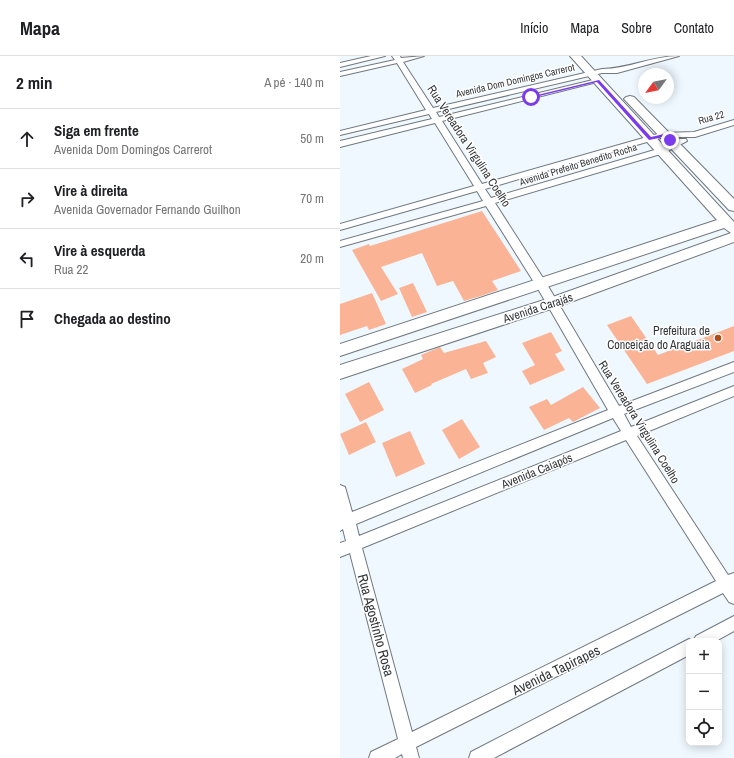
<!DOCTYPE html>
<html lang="pt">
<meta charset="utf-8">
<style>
body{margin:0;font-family:"Archivo Narrow",sans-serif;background:#f6f6f6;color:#202124}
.controls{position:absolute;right:12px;bottom:12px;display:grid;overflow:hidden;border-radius:8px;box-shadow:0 2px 10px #0003}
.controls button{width:36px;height:36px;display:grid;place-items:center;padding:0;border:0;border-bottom:1px solid #e0e0e0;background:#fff;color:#202124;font:20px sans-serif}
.compass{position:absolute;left:298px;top:12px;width:36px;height:36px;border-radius:50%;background:#fff;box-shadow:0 2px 10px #0003;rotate:237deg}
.stop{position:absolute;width:12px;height:12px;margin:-9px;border:3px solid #7c3aed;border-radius:50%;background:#fff}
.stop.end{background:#7c3aed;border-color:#fff;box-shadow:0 1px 4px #0008}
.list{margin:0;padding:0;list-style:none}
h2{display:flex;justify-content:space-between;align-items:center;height:52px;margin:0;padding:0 16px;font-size:17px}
h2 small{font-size:13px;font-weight:400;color:#757577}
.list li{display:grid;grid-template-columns:26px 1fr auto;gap:12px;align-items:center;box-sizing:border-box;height:60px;padding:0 16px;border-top:1px solid #e0e0e0}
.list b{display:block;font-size:15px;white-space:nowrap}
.list p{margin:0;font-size:13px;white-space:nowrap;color:#757577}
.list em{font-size:13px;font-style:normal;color:#757577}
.icon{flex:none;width:22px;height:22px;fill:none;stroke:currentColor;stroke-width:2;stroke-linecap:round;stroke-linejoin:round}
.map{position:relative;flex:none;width:394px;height:702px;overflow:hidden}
header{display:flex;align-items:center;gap:24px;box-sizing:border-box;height:56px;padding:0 20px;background:#fff;border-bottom:1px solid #e0e0e0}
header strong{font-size:19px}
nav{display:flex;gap:22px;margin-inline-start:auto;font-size:14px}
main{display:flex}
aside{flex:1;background:#fff}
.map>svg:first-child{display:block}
.building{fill:#fab395}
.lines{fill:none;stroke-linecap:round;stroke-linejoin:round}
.street-casing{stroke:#70787e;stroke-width:2}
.secondary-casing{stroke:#70787e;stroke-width:2}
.street{fill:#fff;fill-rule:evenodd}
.secondary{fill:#fff;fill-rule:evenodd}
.route{fill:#7c3aed}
.poi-dot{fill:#af4b16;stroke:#fff;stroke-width:1.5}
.labels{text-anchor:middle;stroke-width:3;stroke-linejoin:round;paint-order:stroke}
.far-street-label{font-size:10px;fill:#333639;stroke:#fff}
.street-label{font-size:12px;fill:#333639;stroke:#fff}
.poi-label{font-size:12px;fill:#333639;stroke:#fff;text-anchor:end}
.near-street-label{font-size:14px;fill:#333639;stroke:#fff}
</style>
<header>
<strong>Mapa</strong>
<nav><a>Início</a><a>Mapa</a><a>Sobre</a><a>Contato</a></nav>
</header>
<main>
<aside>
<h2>2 min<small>A pé · 140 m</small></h2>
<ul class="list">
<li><svg class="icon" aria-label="ahead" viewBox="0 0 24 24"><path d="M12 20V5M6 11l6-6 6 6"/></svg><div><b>Siga em frente</b><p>Avenida Dom Domingos Carrerot</p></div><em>50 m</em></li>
<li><svg class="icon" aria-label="right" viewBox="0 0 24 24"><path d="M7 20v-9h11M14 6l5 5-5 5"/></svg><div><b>Vire à direita</b><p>Avenida Governador Fernando Guilhon</p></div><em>70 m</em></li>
<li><svg class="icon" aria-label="left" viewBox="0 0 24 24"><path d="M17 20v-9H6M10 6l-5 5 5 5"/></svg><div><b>Vire à esquerda</b><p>Rua 22</p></div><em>20 m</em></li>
<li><svg class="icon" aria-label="arrive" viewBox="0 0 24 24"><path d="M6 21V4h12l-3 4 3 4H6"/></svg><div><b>Chegada ao destino</b></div></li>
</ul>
</aside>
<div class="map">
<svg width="394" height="702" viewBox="0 0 394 702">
<rect width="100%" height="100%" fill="#eff8ff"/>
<!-- building -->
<g class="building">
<polygon points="142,155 181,215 152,225 158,234 144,239 124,245 113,225 97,230 82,197 41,211 58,238 41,245 12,194 29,188 30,190"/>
<polygon points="73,227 87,256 72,261 59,232"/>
<polygon points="32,237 46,268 29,274 27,270 0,279 0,248"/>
<polygon points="291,260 318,299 394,270 394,295 307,328 267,269"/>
<polygon points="211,276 222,295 215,298 225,314 190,329 182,315 195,309 182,287"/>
<polygon points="146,285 156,301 143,307 148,317 131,323 126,313 91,328 92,329 75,337 62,313 83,303 81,299 100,291 104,297"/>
<polygon points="29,326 44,354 20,366 5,338"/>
<polygon points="243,331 260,352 233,366 229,362 204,374 189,351 207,343 211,349"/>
<polygon points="122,363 140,391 119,403 102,374"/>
<polygon points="26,366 36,386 9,399 0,378"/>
<polygon points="70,375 85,408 56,421 42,387"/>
</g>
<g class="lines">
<defs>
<g id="street">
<polygon points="31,0 45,0 0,11 0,7"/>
<path d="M52,0H60L61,2L84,0L63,6L93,52L262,13C288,13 312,0 339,0L277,17H262L96,56L99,61L257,23L261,25L102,65L142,128L321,77L354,76L394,64V69L355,81H324L145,133L151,142L318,93L340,83H346L347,85L324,97L155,147L205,225L279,350L394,306V316L284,358L291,371L394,330V340L297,380L388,519L394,517V548L389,546L383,537L76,691L79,702H63L62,698L55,702H29L31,696L58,683L10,497L0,501V487L6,485L3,473L0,475V429L5,431L12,456L268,354L197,231L146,150L0,191V185L143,145L137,135L0,174V168L134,130L95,67L0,91V85L92,63L89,58L0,79V75L86,54L57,7L0,20V16L55,4ZM273,362L281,375L19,480L16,468ZM286,384L376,525L72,676L22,492Z"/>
<polygon points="394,560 394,575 376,585 353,585 356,580"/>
<polygon points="349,583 353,585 349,585 349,599 154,702 129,702 131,696"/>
</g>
<g id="secondary">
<polygon points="230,0 241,0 394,166 394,186 217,251 0,323 0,309 207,243 391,177 384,172 0,300 0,288 377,164"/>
<polygon points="290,40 294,41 394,143 394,155 389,154 286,45 284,43 286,41"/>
</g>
</defs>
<!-- street casing -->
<use href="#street" class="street-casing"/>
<!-- secondary casing -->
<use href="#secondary" class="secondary-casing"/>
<!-- street -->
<use href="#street" class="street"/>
<!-- secondary -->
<use href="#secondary" class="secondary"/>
</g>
<!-- route -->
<polygon class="route" points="259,24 311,81 324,78 332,85 329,85 324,81 309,84 257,26 191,42 189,41"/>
<!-- markers -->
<circle class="poi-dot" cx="378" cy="282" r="4"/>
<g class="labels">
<!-- far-street labels -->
<g class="far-street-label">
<text transform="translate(175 24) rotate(-13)" y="4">Avenida Dom Domingos Carrerot</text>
<text transform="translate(371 61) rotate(-16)" y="4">Rua 22</text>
<text transform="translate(238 108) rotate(-17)" y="4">Avenida Prefeito Benedito Rocha</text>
</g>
<!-- street labels -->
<g class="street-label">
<text transform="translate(129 90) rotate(57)" y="4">Rua Vereadora Virgulina Coelho</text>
<text transform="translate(198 252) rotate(-18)" y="4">Avenida Carajás</text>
<text transform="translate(299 366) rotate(58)" y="4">Rua Vereadora Virgulina Coelho</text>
<text transform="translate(197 415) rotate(-22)" y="4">Avenida Caiapós</text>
</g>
<!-- poi labels -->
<g class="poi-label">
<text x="370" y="279">Prefeitura de<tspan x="370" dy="14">Conceição do Araguaia</tspan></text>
</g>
<!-- near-street labels -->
<g class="near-street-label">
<text transform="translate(36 569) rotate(75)" y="5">Rua Agostinho Rosa</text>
<text transform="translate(216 614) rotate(-26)" y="5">Avenida Tapirapes</text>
</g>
</g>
</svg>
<div class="controls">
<button>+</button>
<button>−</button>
<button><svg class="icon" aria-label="locate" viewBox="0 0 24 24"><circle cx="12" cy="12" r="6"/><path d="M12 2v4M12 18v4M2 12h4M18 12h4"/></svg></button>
</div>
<svg class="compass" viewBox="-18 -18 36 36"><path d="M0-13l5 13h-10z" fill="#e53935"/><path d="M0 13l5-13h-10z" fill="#757577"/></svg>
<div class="stop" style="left:191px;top:41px"></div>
<div class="stop end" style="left:330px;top:84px"></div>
</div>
</main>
